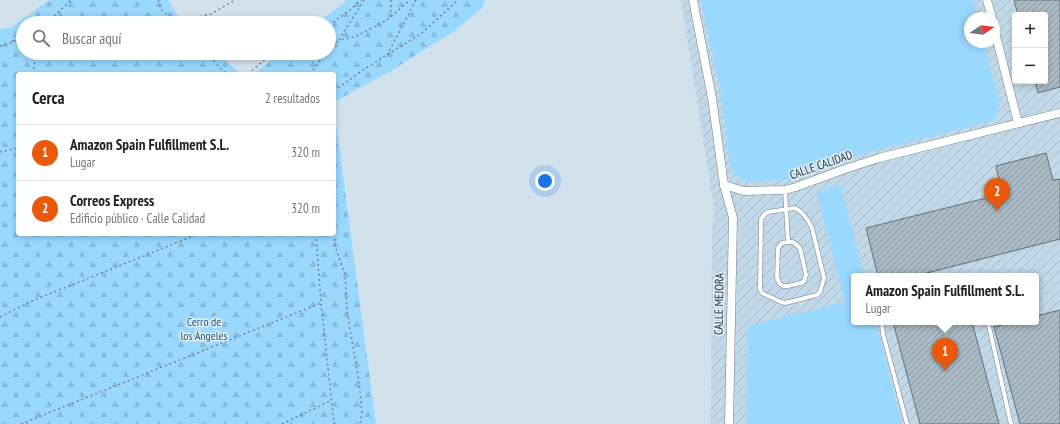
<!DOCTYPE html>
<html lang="es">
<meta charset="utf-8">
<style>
body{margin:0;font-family:"PT Sans Narrow",sans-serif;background:#f2f2f2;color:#222}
.controls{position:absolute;right:12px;top:12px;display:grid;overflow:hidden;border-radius:4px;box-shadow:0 2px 6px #0003}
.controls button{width:36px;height:36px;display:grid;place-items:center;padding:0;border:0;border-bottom:1px solid #e0e0e0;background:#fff;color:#222;font:20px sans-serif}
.compass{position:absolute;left:964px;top:12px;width:36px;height:36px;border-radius:50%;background:#fff;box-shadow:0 2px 6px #0003;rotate:77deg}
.you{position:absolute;left:545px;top:181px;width:14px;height:14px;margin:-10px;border:3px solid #fff;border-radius:50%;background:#1a73e8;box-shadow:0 0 0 6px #1a73e833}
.badge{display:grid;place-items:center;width:26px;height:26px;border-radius:50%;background:#ea580c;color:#fff;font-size:13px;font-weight:700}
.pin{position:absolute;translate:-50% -33px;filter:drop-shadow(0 1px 2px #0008)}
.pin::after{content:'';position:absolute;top:21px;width:14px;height:12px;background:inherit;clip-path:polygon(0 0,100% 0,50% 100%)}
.popup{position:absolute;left:851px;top:273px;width:188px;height:52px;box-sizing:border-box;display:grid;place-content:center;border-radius:4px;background:#fff;filter:drop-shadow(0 1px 3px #0005);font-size:13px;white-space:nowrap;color:#767676}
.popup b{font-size:15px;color:#222}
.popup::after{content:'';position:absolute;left:50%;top:100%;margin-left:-8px;border:8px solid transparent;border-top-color:#fff}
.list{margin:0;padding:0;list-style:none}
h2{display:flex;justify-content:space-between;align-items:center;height:52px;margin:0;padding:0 16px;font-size:17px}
h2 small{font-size:13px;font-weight:400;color:#767676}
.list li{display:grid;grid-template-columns:26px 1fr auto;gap:12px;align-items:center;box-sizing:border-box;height:56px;padding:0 16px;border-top:1px solid #e0e0e0}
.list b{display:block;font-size:15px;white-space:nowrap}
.list p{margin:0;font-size:13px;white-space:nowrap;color:#767676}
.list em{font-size:13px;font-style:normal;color:#767676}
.icon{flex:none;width:22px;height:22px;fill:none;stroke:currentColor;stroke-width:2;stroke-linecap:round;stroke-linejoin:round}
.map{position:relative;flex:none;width:1060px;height:424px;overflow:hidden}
.search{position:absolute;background:#fff;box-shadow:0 2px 6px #0003;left:16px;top:16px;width:320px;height:44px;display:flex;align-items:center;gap:10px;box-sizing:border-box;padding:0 14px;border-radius:22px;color:#767676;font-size:15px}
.panel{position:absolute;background:#fff;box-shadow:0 2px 6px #0003;left:16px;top:72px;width:320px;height:164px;border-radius:4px}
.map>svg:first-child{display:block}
.industrial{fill:url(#industrial-furrows);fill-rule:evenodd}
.green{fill:#99d8ff}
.forest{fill:url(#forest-firs)}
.building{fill:url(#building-hatch);stroke:#627079}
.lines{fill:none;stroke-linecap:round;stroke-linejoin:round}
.service-casing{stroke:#71808a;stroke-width:5}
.minor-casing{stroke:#71808a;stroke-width:9}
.path{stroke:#78838a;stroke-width:1.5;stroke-dasharray:2 3;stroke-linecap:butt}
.service{stroke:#fff;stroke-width:4}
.minor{stroke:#fff;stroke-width:8}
.labels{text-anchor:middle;stroke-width:3;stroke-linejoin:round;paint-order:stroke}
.street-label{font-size:12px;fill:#262c30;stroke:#dff0fa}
.park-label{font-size:12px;fill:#29536b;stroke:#dff0fa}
</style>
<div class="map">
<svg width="1060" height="424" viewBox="0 0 1060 424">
<defs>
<pattern id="industrial-furrows" width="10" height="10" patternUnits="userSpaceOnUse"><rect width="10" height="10" fill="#c0d8e7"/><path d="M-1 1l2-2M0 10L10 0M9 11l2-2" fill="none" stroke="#a5bac6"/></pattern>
<pattern id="forest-firs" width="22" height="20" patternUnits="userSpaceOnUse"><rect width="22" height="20" fill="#99d8ff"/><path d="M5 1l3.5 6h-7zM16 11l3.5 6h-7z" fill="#84badb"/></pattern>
<pattern id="building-hatch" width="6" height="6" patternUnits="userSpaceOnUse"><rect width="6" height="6" fill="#abbbc5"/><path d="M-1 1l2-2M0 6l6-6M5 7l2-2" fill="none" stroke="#8b98a0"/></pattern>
</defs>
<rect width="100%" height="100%" fill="#d2e2ed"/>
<!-- industrial -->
<path class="industrial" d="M681,0H1060V424H711L712,239L714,207ZM1015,15H1045V81H1015ZM970,18H994V42H970ZM854,276H1036V322H854Z"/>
<!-- green -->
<g class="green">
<path d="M701,0H973L978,18H970V42H984L999,104C999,113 996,118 988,122L856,155L806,174L783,180L746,181L740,179L733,172L730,164L721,91Z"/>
<polygon points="840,184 864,276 854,276 854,322 876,322 902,424 747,424 748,326 845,302 817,193"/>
</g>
<!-- forest -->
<g class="forest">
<polygon points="49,0 168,0 179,17 185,23 23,23 23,53 217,53 241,74 18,74 18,234 334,234 334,108 376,424 0,424 0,29 10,28"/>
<polygon points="347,0 485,0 483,7 456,30 391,71 334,102 334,74 254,74 280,53 329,53 329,23 318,23"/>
</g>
<!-- building -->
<g class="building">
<polygon points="1014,0 1060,0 1060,87 1038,93 1035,81 1045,81 1045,15 1018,15"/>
<polygon points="1046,153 1053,180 1060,179 1060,239 915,276 878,276 866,228 1002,194 996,166"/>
<polygon points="1060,310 1060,424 1020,424 994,327 1013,322 1036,322 1036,316"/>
<polygon points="893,322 972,322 999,424 920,424"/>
</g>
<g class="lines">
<defs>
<g id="service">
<polyline points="785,190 788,242 782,243 778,248 777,277 779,283 783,286 788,286 801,283 804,281 806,275 800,248 793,242 788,242"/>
<path d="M795,208C803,212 808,219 812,228L824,278L820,292L817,295L785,303L781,302L762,293L760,289L761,219L765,214L768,212Z"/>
<polyline points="883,322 882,326 883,334 907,424"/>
<polyline points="988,322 1011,424"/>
</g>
<g id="minor">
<polyline points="693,0 712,98 724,185 733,218 729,424"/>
<polyline points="987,0 992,18"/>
<polyline points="994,28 1018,123"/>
<polyline points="724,185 744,191 785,190 796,187 845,169 879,158 1060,113"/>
</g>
</defs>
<!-- service casing -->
<use href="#service" class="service-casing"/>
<!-- minor casing -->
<use href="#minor" class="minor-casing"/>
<!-- path -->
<g class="path">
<polyline points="158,0 162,11 180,23"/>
<polyline points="364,0 339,40 355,37 387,20 410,0"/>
<polyline points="391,17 391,0"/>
<polyline points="47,23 71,0"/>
<polyline points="181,23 191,19 211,14 235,0"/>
<polyline points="329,25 350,10 361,0"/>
<polyline points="12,41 23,35"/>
<polyline points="329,41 339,40"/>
<polyline points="0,46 23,39"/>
<polyline points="329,49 339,40"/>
<polyline points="207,53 221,69 227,74"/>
<polyline points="387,55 416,0"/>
<polyline points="33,74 36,53"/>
<polyline points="248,74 269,56 277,53"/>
<polyline points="310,74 326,53"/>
<polyline points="334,91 363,70 422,33 458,0"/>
<polyline points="0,152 18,148"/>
<polyline points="316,234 321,303 334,424"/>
<polyline points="334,234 336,249 345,275 347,311 359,382 362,412 360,424"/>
<polyline points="0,317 32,301 198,234"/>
<polyline points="21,424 321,303"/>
<polyline points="282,424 332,400"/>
</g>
<!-- service -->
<use href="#service" class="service"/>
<!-- minor -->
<use href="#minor" class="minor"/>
</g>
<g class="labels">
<!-- street labels -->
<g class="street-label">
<text transform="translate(821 165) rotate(-19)" y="4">CALLE CALIDAD</text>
<text transform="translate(719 304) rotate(-89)" y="4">CALLE MEJORA</text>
</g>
<!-- park labels -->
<g class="park-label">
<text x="204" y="326">Cerro de<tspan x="204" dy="14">los Ángeles</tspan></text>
</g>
</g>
</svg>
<div class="controls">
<button>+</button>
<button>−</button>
</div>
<svg class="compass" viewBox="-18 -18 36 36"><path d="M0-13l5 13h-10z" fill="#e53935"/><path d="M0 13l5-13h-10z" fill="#767676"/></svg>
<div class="you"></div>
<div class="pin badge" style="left:945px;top:371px">1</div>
<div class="popup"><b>Amazon Spain Fulfillment S.L.</b>Lugar</div>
<div class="pin badge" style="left:997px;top:211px">2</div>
<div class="search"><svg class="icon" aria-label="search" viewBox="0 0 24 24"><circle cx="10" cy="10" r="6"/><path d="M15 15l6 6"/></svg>Buscar aquí</div>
<section class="panel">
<h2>Cerca<small>2 resultados</small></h2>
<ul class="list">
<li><span class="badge">1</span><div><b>Amazon Spain Fulfillment S.L.</b><p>Lugar</p></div><em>320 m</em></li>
<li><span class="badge">2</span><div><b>Correos Express</b><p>Edificio público · Calle Calidad</p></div><em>320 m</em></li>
</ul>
</section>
</div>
